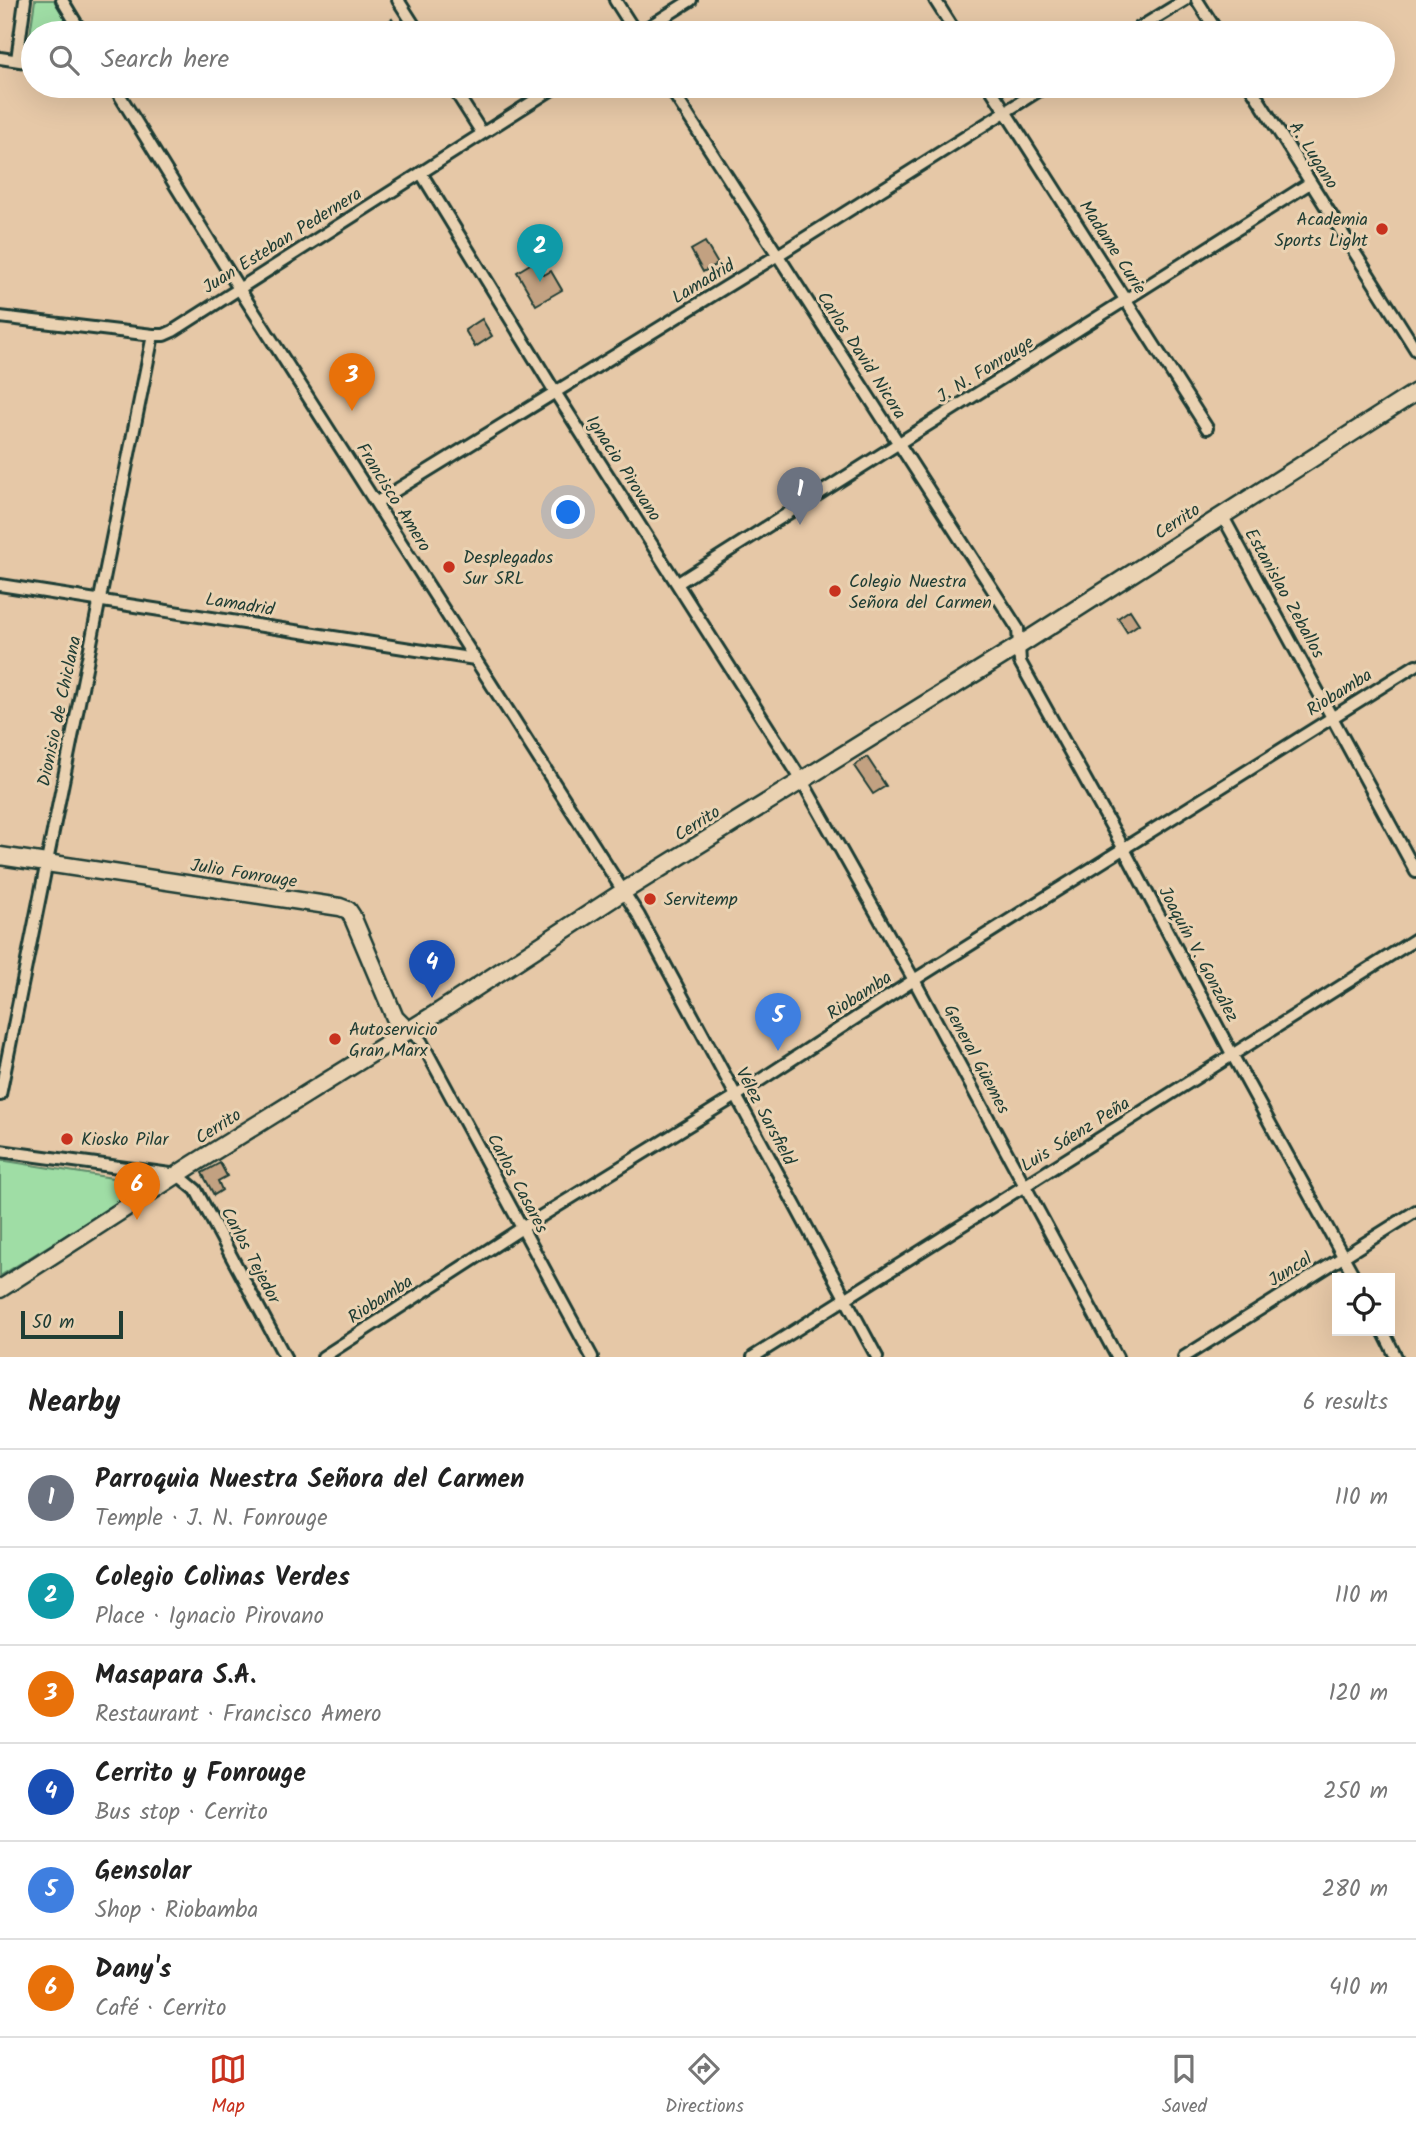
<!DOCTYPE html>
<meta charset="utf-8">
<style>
body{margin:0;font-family:Kalam,sans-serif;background:#f6f6f6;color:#222}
.controls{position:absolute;right:21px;bottom:21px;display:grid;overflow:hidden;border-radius:0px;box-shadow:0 7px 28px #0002}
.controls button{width:63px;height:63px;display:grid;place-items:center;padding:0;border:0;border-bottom:2px solid #e0e0e0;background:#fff;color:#222;font:35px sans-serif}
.scale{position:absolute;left:21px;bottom:18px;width:102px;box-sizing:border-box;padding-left:7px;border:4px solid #1f3d34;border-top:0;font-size:19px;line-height:24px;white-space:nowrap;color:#1f3d34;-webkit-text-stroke:5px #ead2b2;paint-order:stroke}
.you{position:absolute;left:569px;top:513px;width:24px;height:24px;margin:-18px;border:5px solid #fff;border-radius:50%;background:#1a73e8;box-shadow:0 0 0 10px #1a73e833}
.badge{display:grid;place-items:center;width:46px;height:46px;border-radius:50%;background:#c8321e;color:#fff;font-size:23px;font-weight:700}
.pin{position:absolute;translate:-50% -58px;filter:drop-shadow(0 2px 4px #0008)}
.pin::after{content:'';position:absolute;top:37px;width:24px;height:21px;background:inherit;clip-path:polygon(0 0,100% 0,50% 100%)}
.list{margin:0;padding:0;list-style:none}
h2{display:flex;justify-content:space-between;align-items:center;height:91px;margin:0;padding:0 28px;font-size:30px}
h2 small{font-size:23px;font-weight:400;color:#767676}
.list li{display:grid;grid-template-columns:46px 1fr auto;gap:21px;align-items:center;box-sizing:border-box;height:98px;padding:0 28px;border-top:2px solid #e0e0e0}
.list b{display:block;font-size:26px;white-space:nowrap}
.list p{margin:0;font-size:23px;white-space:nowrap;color:#767676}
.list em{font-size:23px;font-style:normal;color:#767676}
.icon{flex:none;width:38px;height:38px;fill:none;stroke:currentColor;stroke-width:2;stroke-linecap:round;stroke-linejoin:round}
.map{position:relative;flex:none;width:1416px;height:1357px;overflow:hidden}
.search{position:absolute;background:#fff;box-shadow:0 7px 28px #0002;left:21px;right:21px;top:21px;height:77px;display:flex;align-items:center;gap:18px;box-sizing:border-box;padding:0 24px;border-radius:38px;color:#767676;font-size:26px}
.sheet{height:679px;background:#fff}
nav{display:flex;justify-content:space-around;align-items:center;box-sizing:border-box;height:98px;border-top:2px solid #e0e0e0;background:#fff;font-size:19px;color:#767676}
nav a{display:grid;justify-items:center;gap:4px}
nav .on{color:#c8321e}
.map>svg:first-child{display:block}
.green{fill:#9fdda5;stroke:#5f8d6c;stroke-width:2}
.building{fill:#c2a181;stroke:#1f3d34;stroke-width:2}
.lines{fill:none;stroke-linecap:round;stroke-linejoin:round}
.street-casing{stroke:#1f3d34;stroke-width:16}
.secondary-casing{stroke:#1f3d34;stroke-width:21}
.street{stroke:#ead2b2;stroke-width:10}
.secondary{stroke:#ead2b2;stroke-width:16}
.poi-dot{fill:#c8321e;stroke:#ead2b2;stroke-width:2.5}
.labels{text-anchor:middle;stroke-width:6;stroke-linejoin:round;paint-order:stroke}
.street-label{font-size:18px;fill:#1f3d34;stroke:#ead2b2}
.poi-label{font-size:18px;fill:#1f3d34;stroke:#ead2b2;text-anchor:start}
</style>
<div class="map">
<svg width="1416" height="1357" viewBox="0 0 1416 1357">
<rect width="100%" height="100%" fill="#e6c8a7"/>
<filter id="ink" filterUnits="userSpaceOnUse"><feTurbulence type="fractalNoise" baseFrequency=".0143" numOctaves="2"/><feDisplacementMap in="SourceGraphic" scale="14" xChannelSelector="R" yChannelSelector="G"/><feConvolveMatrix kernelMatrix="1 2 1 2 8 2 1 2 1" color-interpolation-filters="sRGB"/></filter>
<g filter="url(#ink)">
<!-- green -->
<g class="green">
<polygon points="35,0 54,0 74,33 33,33 33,54 28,49"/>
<polygon points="0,1160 131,1181 135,1189 132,1194 0,1276"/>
</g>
<!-- building -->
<g class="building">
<polygon points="392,19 401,33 381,33 378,28"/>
<polygon points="705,242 718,264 703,272 691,250"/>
<polygon points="535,261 544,275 551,271 562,290 536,305 517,272"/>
<polygon points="482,319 492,336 475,347 465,330"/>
<polygon points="1130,610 1139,624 1127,632 1118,618"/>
<polygon points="867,757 886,786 873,794 854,766"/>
<polygon points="220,1163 227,1176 218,1181 222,1190 214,1195 202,1173"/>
</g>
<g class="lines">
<defs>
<g id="street">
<polyline points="62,0 82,33"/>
<polyline points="398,0 419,33"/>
<polyline points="615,0 636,33"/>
<polyline points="935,0 956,33"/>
<polyline points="1197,0 1218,33"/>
<polyline points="639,33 691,0"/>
<polyline points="1131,33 1185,0"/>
<polyline points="0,58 33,63"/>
<polyline points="17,60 25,0"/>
<polyline points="114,86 238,287 639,916 877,1357"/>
<polyline points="452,86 482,133"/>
<polyline points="669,86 1018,629 1020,662 1124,849 1233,1056 1355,1278"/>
<polyline points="989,86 1207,428"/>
<polyline points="1250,86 1416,350"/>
<polyline points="421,173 555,392 801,779 914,980 1117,1357"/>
<polyline points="0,317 153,335 164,335 173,331 557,86"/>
<polyline points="377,502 778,255 1046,86"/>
<polyline points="1222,515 1416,872"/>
<polyline points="678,583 1310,183"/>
<polyline points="0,585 475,659"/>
<polyline points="408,1031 413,1033 421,1041 592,1357"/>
<polyline points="0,1095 153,335"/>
<polyline points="0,1151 178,1175 196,1190 285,1357"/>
<polyline points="1383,1331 1396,1357"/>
<polyline points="323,1357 522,1228 736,1096 914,980 1416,665"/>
<polyline points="753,1357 1416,939"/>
<polyline points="1184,1357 1416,1211"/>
</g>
<g id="secondary">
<polyline points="0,856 340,907 348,910 352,916 395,1018 408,1031"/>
<polyline points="0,1289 192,1165 440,1011 624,891 1020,645 1416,392"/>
</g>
</defs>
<!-- street casing -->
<use href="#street" class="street-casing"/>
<!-- secondary casing -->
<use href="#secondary" class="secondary-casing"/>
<!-- street -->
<use href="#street" class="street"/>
<!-- secondary -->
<use href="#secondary" class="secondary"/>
</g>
</g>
<!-- markers -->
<g class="poi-dot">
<circle cx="1382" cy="229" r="7"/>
<circle cx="449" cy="567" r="7"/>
<circle cx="835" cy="591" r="7"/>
<circle cx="650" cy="899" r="7"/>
<circle cx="335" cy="1039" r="7"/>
<circle cx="67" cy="1139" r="7"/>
</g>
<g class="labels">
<!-- street labels -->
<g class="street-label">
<text transform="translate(1314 155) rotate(58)" y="6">A. Lugano</text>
<text transform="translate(282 240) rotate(-32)" y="6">Juan Esteban Pedernera</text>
<text transform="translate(1113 247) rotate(57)" y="6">Madame Curie</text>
<text transform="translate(703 281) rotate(-31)" y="6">Lamadrid</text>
<text transform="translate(862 355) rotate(57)" y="6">Carlos David Nicora</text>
<text transform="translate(985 369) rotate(-32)" y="6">J. N. Fonrouge</text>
<text transform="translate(624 468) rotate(57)" y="6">Ignacio Pirovano</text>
<text transform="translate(394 497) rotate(58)" y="6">Francisco Amero</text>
<text transform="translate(1177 521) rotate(-33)" y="6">Cerrito</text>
<text transform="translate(1285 593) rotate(61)" y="6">Estanislao Zeballos</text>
<text transform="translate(240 604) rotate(9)" y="6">Lamadrid</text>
<text transform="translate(1339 692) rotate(-32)" y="6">Riobamba</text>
<text transform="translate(59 711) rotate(-78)" y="6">Dionisio de Chiclana</text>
<text transform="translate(697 823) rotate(-32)" y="6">Cerrito</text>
<text transform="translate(244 873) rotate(9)" y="6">Julio Fonrouge</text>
<text transform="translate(1199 954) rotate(62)" y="6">Joaquín V. González</text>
<text transform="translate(859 995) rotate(-33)" y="6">Riobamba</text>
<text transform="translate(977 1059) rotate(62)" y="6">General Güemes</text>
<text transform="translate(766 1116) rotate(62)" y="6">Vélez Sarsfield</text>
<text transform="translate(218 1126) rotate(-32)" y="6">Cerrito</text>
<text transform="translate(1075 1134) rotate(-32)" y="6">Luis Sáenz Peña</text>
<text transform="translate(518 1183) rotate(62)" y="6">Carlos Casares</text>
<text transform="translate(251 1255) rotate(62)" y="6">Carlos Tejedor</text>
<text transform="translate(1290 1269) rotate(-32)" y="6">Juncal</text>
<text transform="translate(380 1299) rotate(-33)" y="6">Riobamba</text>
</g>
<!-- poi labels -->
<g class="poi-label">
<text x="1368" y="225" text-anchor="end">Academia<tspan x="1368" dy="21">Sports Light</tspan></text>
<text x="463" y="563">Desplegados<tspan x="463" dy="21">Sur SRL</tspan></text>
<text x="849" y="587">Colegio Nuestra<tspan x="849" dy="21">Señora del Carmen</tspan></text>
<text x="664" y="905">Servitemp</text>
<text x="349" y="1035">Autoservicio<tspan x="349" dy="21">Gran Marx</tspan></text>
<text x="81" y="1145">Kiosko Pilar</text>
</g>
</g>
</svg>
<div class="controls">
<button><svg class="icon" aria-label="locate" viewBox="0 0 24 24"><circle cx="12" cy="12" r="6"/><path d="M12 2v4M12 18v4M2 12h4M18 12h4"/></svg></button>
</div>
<div class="scale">50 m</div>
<div class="you"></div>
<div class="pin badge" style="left:800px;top:525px;background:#6b7280">1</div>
<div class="pin badge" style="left:540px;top:282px;background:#0f9aa8">2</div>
<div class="pin badge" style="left:352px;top:411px;background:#e8710a">3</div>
<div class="pin badge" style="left:432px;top:998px;background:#1a4fb4">4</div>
<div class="pin badge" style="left:778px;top:1051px;background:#3f7fe0">5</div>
<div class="pin badge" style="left:137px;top:1220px;background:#e8710a">6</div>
<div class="search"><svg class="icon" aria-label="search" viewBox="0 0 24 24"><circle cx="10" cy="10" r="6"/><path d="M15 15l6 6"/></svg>Search here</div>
</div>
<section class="sheet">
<h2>Nearby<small>6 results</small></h2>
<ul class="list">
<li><span class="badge" style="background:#6b7280">1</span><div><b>Parroquia Nuestra Señora del Carmen</b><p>Temple · J. N. Fonrouge</p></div><em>110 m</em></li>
<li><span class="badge" style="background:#0f9aa8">2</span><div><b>Colegio Colinas Verdes</b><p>Place · Ignacio Pirovano</p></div><em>110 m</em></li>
<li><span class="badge" style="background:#e8710a">3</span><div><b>Masapara S.A.</b><p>Restaurant · Francisco Amero</p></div><em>120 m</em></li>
<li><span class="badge" style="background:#1a4fb4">4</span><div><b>Cerrito y Fonrouge</b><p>Bus stop · Cerrito</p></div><em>250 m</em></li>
<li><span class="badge" style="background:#3f7fe0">5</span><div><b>Gensolar</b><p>Shop · Riobamba</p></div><em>280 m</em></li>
<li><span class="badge" style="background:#e8710a">6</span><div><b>Dany's</b><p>Café · Cerrito</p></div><em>410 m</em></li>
</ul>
</section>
<nav>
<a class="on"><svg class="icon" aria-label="map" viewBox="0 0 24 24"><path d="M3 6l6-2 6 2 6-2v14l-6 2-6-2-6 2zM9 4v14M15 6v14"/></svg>Map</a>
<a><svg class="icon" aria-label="directions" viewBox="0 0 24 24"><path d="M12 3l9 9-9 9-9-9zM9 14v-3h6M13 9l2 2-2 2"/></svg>Directions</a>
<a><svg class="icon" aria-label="saved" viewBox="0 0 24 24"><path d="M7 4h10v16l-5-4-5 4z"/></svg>Saved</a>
</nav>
